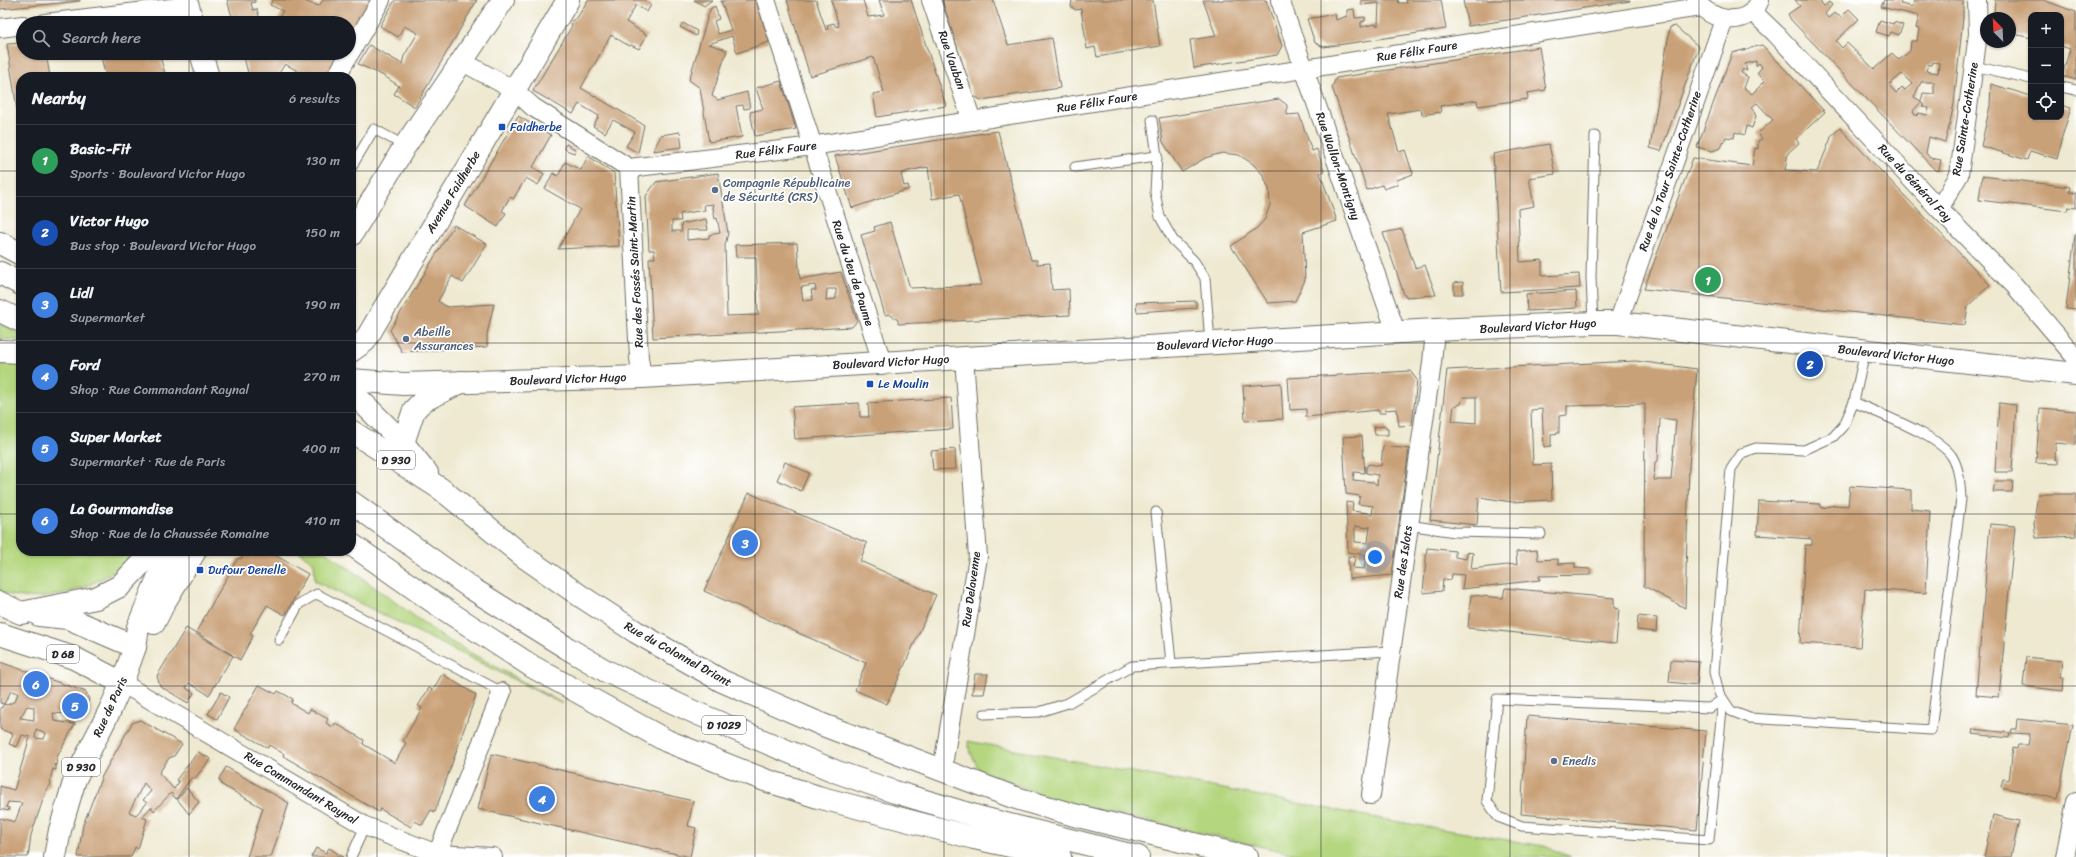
<!DOCTYPE html>
<meta charset="utf-8">
<style>
body{margin:0;font-family:Sriracha,sans-serif;background:#242831;color:#f1f3f6}
.controls{position:absolute;right:12px;top:12px;display:grid;overflow:hidden;border-radius:8px;box-shadow:0 1px 3px #0004}
.controls button{width:36px;height:36px;display:grid;place-items:center;padding:0;border:0;border-bottom:1px solid #363941;background:#171b24;color:#f1f3f6;font:20px sans-serif}
.compass{position:absolute;left:1980px;top:12px;width:36px;height:36px;border-radius:50%;background:#171b24;box-shadow:0 1px 3px #0004;rotate:336deg}
.you{position:absolute;left:1375px;top:557px;width:14px;height:14px;margin:-10px;border:3px solid #fff;border-radius:50%;background:#1a73e8;box-shadow:0 0 0 6px #1a73e833}
.badge{display:grid;place-items:center;width:26px;height:26px;border-radius:50%;background:#d690ce;color:#fff;font-size:13px;font-weight:700}
.pin{position:absolute;translate:-50% -50%;border:2px solid #fff;box-shadow:0 1px 4px #0006}
.list{margin:0;padding:0;list-style:none}
h2{display:flex;justify-content:space-between;align-items:center;height:52px;margin:0;padding:0 16px;font-size:17px}
h2 small{font-size:13px;font-weight:400;color:#9ea1a6}
.list li{display:grid;grid-template-columns:26px 1fr auto;gap:12px;align-items:center;box-sizing:border-box;height:72px;padding:0 16px;border-top:1px solid #363941}
.list b{display:block;font-size:15px;white-space:nowrap}
.list p{margin:0;font-size:13px;white-space:nowrap;color:#9ea1a6}
.list em{font-size:13px;font-style:normal;color:#9ea1a6}
.icon{flex:none;width:22px;height:22px;fill:none;stroke:currentColor;stroke-width:2;stroke-linecap:round;stroke-linejoin:round}
.map{position:relative;flex:none;width:2076px;height:857px;overflow:hidden}
.search{position:absolute;background:#171b24;box-shadow:0 1px 3px #0004;left:16px;top:16px;width:340px;height:44px;display:flex;align-items:center;gap:10px;box-sizing:border-box;padding:0 14px;border-radius:22px;color:#9ea1a6;font-size:15px}
.panel{position:absolute;background:#171b24;box-shadow:0 1px 3px #0004;left:16px;top:72px;width:340px;height:484px;border-radius:16px}
.map>svg:first-child{display:block}
.green{fill:#b4d67e;stroke:#708054}
.building{fill:#c9a178;fill-rule:evenodd}
.lines{fill:none;stroke-linecap:round;stroke-linejoin:round}
.lane-casing{stroke:#6f6e65;stroke-width:11}
.street-casing{stroke:#6f6e65;stroke-width:20}
.secondary-casing{stroke:#6f6e65;stroke-width:24}
.primary-casing{stroke:#6f6e65;stroke-width:24}
.lane{stroke:#fff;stroke-width:9}
.street{stroke:#fff;stroke-width:18}
.secondary{stroke:#fff;stroke-width:22}
.primary{stroke:#fff;stroke-width:22}
.grid{fill:none;stroke:#2b2b2b;stroke-width:1;stroke-opacity:0.55}
.transit-dot{fill:#1a4fb4;stroke:#fff;stroke-width:1.5}
.service-dot{fill:#5c6f8a;stroke:#fff;stroke-width:1.5}
.labels{text-anchor:middle;stroke-width:3.5;stroke-linejoin:round;paint-order:stroke}
.shield{fill:#fff;stroke:#6b6b6b;stroke-width:1}
.shield-label{font-size:11px;font-weight:bold;fill:#2b2b2b}
.street-label{font-size:12px;fill:#2b2b2b;stroke:#fff}
.transit-label{font-size:12px;fill:#164399;stroke:#fff;text-anchor:start}
.service-label{font-size:12px;fill:#4e5e75;stroke:#fff;text-anchor:start}
</style>
<div class="map">
<svg width="2076" height="857" viewBox="0 0 2076 857">
<rect width="100%" height="100%" fill="#fff"/>
<filter id="ink" filterUnits="userSpaceOnUse"><feTurbulence type="fractalNoise" baseFrequency=".025" numOctaves="2"/><feDisplacementMap in="SourceGraphic" scale="8" xChannelSelector="R" yChannelSelector="G"/><feConvolveMatrix kernelMatrix="1 2 1 2 8 2 1 2 1" color-interpolation-filters="sRGB"/></filter>
<filter id="wash" filterUnits="userSpaceOnUse"><feTurbulence type="fractalNoise" baseFrequency=".012" numOctaves="4" result="noise"/><feDisplacementMap in="SourceGraphic" scale="16" xChannelSelector="R" yChannelSelector="G"/><feGaussianBlur stdDeviation="0.9" result="paint"/><feColorMatrix in="noise" values="0 0 0 0 0 0 0 0 0 0 0 0 0 0 0 0 0 1.4 0 .05"/><feComposite in="paint" operator="in"/></filter>
<g filter="url(#wash)">
<rect width="100%" height="100%" fill="#eee9d0"/>
<!-- green -->
<g class="green">
<polygon points="0,323 16,331 21,336 21,340 0,339"/>
<path d="M21,363V551H136C130,557 124,565 116,570C82,592 41,606 0,592V364Z"/>
<polygon points="298,551 325,551 444,638 563,704 315,581 314,563"/>
<polygon points="968,741 1393,821 1544,846 1571,857 1308,857 1058,801 979,770 969,749"/>
</g>
<g id="blocks">
<!-- building -->
<g class="building">
<polygon points="0,0 80,0 80,1 0,9"/>
<polygon points="227,0 255,0 255,2 251,3 253,10 257,9 259,17 255,18 257,23 234,23"/>
<polygon points="273,0 301,0 319,6 323,0 372,0 349,39 349,23 276,23 283,11 270,5"/>
<polygon points="395,0 477,0 415,107 394,94 399,86 384,76 358,64 369,45 402,64 404,56 418,33 404,26 398,37 380,26"/>
<polygon points="588,0 644,0 651,5 647,12 636,5 626,22 647,35 639,49 631,45 629,46 611,35 581,88 644,125 638,153 626,146 635,132 613,120 605,133 593,126 599,116 579,104 573,114 533,91 572,26 571,21 577,18"/>
<polygon points="694,0 712,0 704,6"/>
<polygon points="756,0 769,42 737,53 732,36 709,44 727,50 712,96 718,100 747,92 750,108 744,109 743,105 736,106 742,137 709,142 700,88 689,80 710,9 715,6 719,19 714,21 718,34 731,30 721,1"/>
<polygon points="787,0 816,0 826,30 828,29 827,25 834,23 836,27 839,26 831,0 863,0 868,17 884,15 879,0 911,0 946,106 877,117 873,94 884,92 873,57 810,76"/>
<polygon points="942,0 993,0 1008,45 1052,38 1060,88 981,100 973,96"/>
<polygon points="1072,0 1153,0 1160,46 1097,57 1095,47 1087,49 1081,9 1076,10 1071,7"/>
<polygon points="1203,0 1266,0 1282,46 1277,55 1194,68 1190,40 1216,36"/>
<polygon points="1361,0 1398,0 1399,3 1407,3 1406,0 1441,0 1446,29 1324,47 1315,43 1307,19 1335,14 1336,20 1347,16 1347,10 1354,9 1355,18 1365,17 1365,21 1361,22 1361,27 1375,24 1378,26 1379,3 1361,5"/>
<polygon points="1463,0 1630,0 1630,1 1468,26"/>
<path d="M1795,0H1819L1824,6L1829,2L1832,5L1825,14L1828,18L1834,13L1841,17L1849,9L1859,19L1836,41L1842,48L1847,43L1874,69L1892,53L1899,60L1910,51L1911,41H1917L1919,29L1916,28L1919,16L1881,7L1884,0H1901L1900,4L1913,7L1914,0H1963V18L1954,104L1948,131L1945,142L1929,137L1926,153L1930,158L1941,160L1939,170L1936,171L1791,20L1788,14L1800,6ZM1933,62L1939,63L1938,73L1926,71L1928,65H1932ZM1902,74L1912,84L1905,90L1902,87L1896,93L1889,85ZM1921,82H1934V94L1923,93L1921,101L1914,97ZM1921,102L1924,106L1922,107L1929,108L1927,115L1919,113L1916,116L1913,111Z"/>
<polygon points="1995,0 2043,0 2076,12 2076,80 2062,76 2070,49 2061,46 2061,15 2031,15 2031,38 2010,33 2010,18 1994,18"/>
<polygon points="1880,20 1893,24 1894,22 1903,25 1899,35 1891,32 1889,36 1876,32"/>
<polygon points="683,23 697,31 696,36 680,27"/>
<polygon points="1675,26 1699,47 1661,151 1650,148 1670,27"/>
<polygon points="23,43 23,53 46,53 50,77 21,77 20,129 7,44"/>
<path d="M1762,45L1825,112L1796,139L1799,143L1788,153L1785,170L1817,172L1831,138L1830,137L1840,128L1990,285L1968,306L1965,325L1644,289L1693,158L1752,166L1755,148L1758,149V141L1762,139L1758,133L1773,120L1757,103L1752,107L1756,116L1752,128L1747,126L1745,135L1735,132L1734,138L1726,137L1721,148L1712,151L1697,147L1732,53ZM1756,61V66L1759,63L1762,67L1757,73L1765,81L1752,94L1744,88L1748,77L1741,73L1743,69L1747,71L1745,64Z"/>
<polygon points="1539,47 1546,90 1527,93 1528,99 1478,106 1477,100 1440,106 1441,112 1422,115 1421,109 1388,114 1399,152 1405,150 1413,174 1397,180 1398,184 1384,189 1382,185 1367,190 1332,87 1336,78"/>
<polygon points="100,53 159,53 166,77 106,77"/>
<polygon points="243,53 341,53 328,77 302,77 303,74 285,64 278,75 279,77 249,77"/>
<polygon points="781,81 796,129 755,136 750,112 763,109 756,88"/>
<polygon points="1991,84 2031,96 2031,117 2061,117 2061,105 2071,108 2061,140 2062,140 2057,159 2030,151 2027,160 1981,146 1990,106"/>
<polygon points="1279,99 1287,105 1287,115 1299,114 1312,151 1317,149 1324,171 1320,173 1337,221 1303,232 1305,280 1295,301 1268,303 1231,246 1257,228 1265,219 1270,205 1269,189 1263,175 1253,164 1239,155 1222,153 1205,158 1182,172 1163,142 1159,118"/>
<polygon points="518,116 551,135 533,167 544,174 538,185 526,178 513,199 510,197 502,211 506,213 498,227 465,206"/>
<polygon points="998,131 1031,260 1037,260 1037,264 1050,263 1052,290 1069,289 1070,315 898,324 898,320 889,314 885,315 861,235 875,231 874,227 890,222 910,288 982,285 959,194 932,199 928,167 908,171 901,174 904,186 908,185 909,189 852,208 835,156"/>
<polygon points="680,132 682,147 653,151 661,135"/>
<polygon points="566,144 576,150 574,153 566,150 564,147"/>
<polygon points="1549,144 1555,174 1529,178 1534,206 1518,209 1520,262 1542,260 1542,276 1579,274 1580,288 1501,292 1493,154"/>
<polygon points="351,145 365,153 351,177"/>
<polygon points="588,156 614,173 619,246 558,249 580,209 545,189 553,173 558,176 565,162 581,170"/>
<path d="M718,173L728,233L725,245L727,316L758,315L756,257H736L735,245L797,243L800,279L841,272L857,321L852,327L653,338L649,258H655L654,250H649L646,196L656,182ZM714,204L713,208L715,219L717,218L720,233L709,235V238L687,240V230H708L706,219L681,224L682,231H672V221H681L680,214L705,210L704,205ZM815,285L816,290H811L813,300L803,301L801,287ZM827,289H836V299L826,300Z"/>
<polygon points="1982,176 2070,187 2069,192 2076,193 2076,208 2068,207 2067,211 1979,200"/>
<polygon points="454,225 487,244 463,283 452,276 438,301 447,307 494,304 487,334 487,347 402,352 390,330"/>
<polygon points="1402,229 1415,268 1425,265 1436,295 1405,297 1383,233"/>
<polygon points="2075,235 2076,235 2076,310 2066,309"/>
<polygon points="1463,282 1463,294 1454,294 1454,283"/>
<polygon points="1576,291 1577,308 1527,311 1526,294"/>
<polygon points="1196,301 1196,308 1137,312 1136,303"/>
<path d="M1636,361L1697,369L1689,466L1685,608L1644,586L1645,404L1567,406V415L1559,416V433L1551,434V446L1544,447L1542,409L1531,410L1533,465L1551,464L1552,500L1512,502L1479,497L1477,525L1430,520L1447,370ZM1463,397H1476V423L1452,421L1454,406L1461,404ZM1660,418L1676,420L1671,480H1654L1655,462L1658,461Z"/>
<polygon points="1410,371 1417,380 1412,425 1399,426 1397,409 1385,410 1386,413 1379,413 1379,410 1306,417 1306,409 1290,410 1288,378"/>
<polygon points="1281,383 1283,419 1245,421 1243,386"/>
<polygon points="951,398 953,429 795,439 792,407 859,403 860,417 869,417 868,403"/>
<polygon points="1999,403 2016,405 2012,472 1995,472"/>
<polygon points="2040,408 2076,411 2076,445 2056,443 2055,459 2058,460 2058,464 2036,463"/>
<polygon points="1386,426 1386,429 1388,429 1388,435 1375,435 1374,427"/>
<path d="M1362,436L1365,473L1354,472L1353,480L1373,482L1377,485L1378,475L1366,473V467L1369,464L1381,466L1383,446L1409,449L1392,575L1349,579L1348,556L1355,557L1353,568L1364,569L1366,555L1348,552L1346,502L1353,503L1352,511L1368,513L1372,516L1373,506L1358,504L1360,496L1346,494L1343,437ZM1355,526L1368,528L1370,526L1368,543L1355,542Z"/>
<polygon points="955,449 956,469 933,470 931,451"/>
<polygon points="785,462 809,473 801,491 777,480"/>
<polygon points="1995,481 2013,481 2012,492 1993,492"/>
<polygon points="1850,486 1911,490 1911,509 1930,511 1926,593 1865,589 1860,647 1800,643 1805,545 1812,545 1812,539 1757,535 1759,501 1820,504 1822,508 1835,505 1848,506"/>
<polygon points="749,493 867,543 860,561 936,595 887,704 855,690 866,663 704,591"/>
<polygon points="2038,494 2076,494 2076,536 2036,538 2034,523"/>
<polygon points="1990,524 2015,526 1999,697 1976,695"/>
<polygon points="1427,548 1455,551 1455,557 1466,559 1467,552 1473,553 1471,569 1517,564 1516,552 1537,550 1538,560 1558,559 1558,564 1575,563 1575,568 1590,569 1591,575 1539,576 1540,580 1462,589 1464,575 1452,574 1451,580 1443,579 1442,591 1423,593"/>
<polygon points="236,551 268,551 308,574 285,615 267,605 250,634 253,636 240,660 196,632 238,558 241,559 243,555"/>
<polygon points="1505,588 1614,598 1614,608 1619,609 1616,643 1468,628 1471,595 1503,598"/>
<polygon points="1638,616 1657,618 1656,632 1637,630"/>
<polygon points="186,628 233,656 209,695 189,683 186,688 194,693 188,703 160,686 157,676"/>
<polygon points="2026,657 2062,661 2060,677 2064,677 2063,691 2023,686"/>
<polygon points="1671,660 1699,662 1697,685 1669,682"/>
<path d="M0,662L86,692L89,700L80,715L53,713L54,721L75,724L59,753L56,760L57,764L54,765L56,766V770L53,769L50,780L51,785L47,788L31,835L28,857H0V818L15,822L22,803L8,802L6,807L9,808L8,811L0,809V786L14,790L30,737L22,735L17,747L9,744L13,734L0,729V710L4,704L7,705L15,701L18,693L11,691L4,704L0,703ZM27,706L34,707V720L20,718ZM36,729L46,733L44,739L35,738Z"/>
<polygon points="442,674 476,695 435,812 431,810 422,825 415,821 411,827 380,809 379,812 283,756 284,754 269,745 268,748 234,729 259,685 276,694 278,691 293,699 291,703 308,713 310,709 328,719 326,723 333,727 335,723 364,740 363,744 395,763 406,743 403,741 422,708 418,706 429,688 433,690"/>
<polygon points="975,674 988,674 984,694 972,694"/>
<polygon points="221,692 229,697 217,719 208,714"/>
<polygon points="1527,716 1706,731 1697,830 1521,814"/>
<polygon points="2017,719 2073,725 2058,799 2001,787 2003,779 2009,780 2013,748 2017,749 2018,745 2028,745 2030,734 2011,733 2012,729 2016,729"/>
<path d="M140,720L182,744L174,756L169,758L159,773L174,789L179,782L176,780L198,752L211,759L194,779L192,777L176,799L171,793L154,811L151,807L142,817L147,819L138,849L135,847L131,857H78L83,825L102,776L132,723ZM144,783L151,791L143,800L147,803L136,815L129,812Z"/>
<polygon points="1973,729 2010,733 2009,738 1972,734"/>
<polygon points="492,754 693,801 688,826 696,828 690,857 478,809 491,755"/>
<polygon points="226,767 289,803 271,857 247,857 263,808 222,785 219,779"/>
<polygon points="187,788 199,802 189,814 177,799"/>
<polygon points="1993,815 2019,821 2011,857 1984,857"/>
<polygon points="316,848 326,853 329,848 343,857 311,857"/>
</g>
</g>
</g>
<g filter="url(#ink)">
<use href="#blocks" fill-opacity="0" stroke="#6f6e65" stroke-width="1"/>
<g class="lines">
<defs>
<g id="lane">
<polyline points="1974,66 2031,79"/>
<polyline points="2061,87 2076,90"/>
<polyline points="1152,120 1157,156 1155,192 1160,217 1173,240 1194,261 1205,278 1210,343"/>
<polyline points="1075,167 1157,156"/>
<polyline points="351,168 374,129 405,146"/>
<polyline points="1593,323 1591,277 1595,136"/>
<path d="M1854,402C1879,414 1935,434 1951,455C1960,468 1960,485 1961,499L1931,730L1749,718L1731,711L1719,693L1714,672L1731,469L1742,453L1756,448L1804,450L1833,437L1844,425L1854,402L1865,351"/>
<polyline points="1156,512 1171,663"/>
<polyline points="1408,525 1455,532 1541,534"/>
<polyline points="279,640 299,604 317,594 502,692"/>
<polygon points="1497,699 1710,708 1723,699 1709,840 1522,826 1498,817 1487,801"/>
<polyline points="984,714 1039,712 1068,703 1132,666 1390,651"/>
<polyline points="351,857 365,826"/>
</g>
<g id="street">
<polyline points="766,0 882,362"/>
<polyline points="931,0 972,121"/>
<polyline points="1280,0 1396,332"/>
<path d="M1696,0C1710,22 1748,29 1760,0"/>
<polyline points="1752,11 1776,34 1939,209 2015,286 2076,358"/>
<polyline points="45,23 188,6"/>
<polyline points="0,28 23,25"/>
<polyline points="463,62 514,90 533,107 629,168 805,147 1700,7"/>
<polyline points="336,77 381,0"/>
<polyline points="629,168 639,358 642,377"/>
<polyline points="1939,209 1959,175 1978,34 1977,0"/>
<polyline points="1618,323 1724,20"/>
<polyline points="122,683 365,826 437,854 493,857"/>
<polyline points="942,771 978,557 964,357"/>
<polyline points="1371,795 1432,363 1435,330"/>
<polyline points="436,857 502,692"/>
<polyline points="2065,857 2076,801"/>
</g>
<g id="secondary">
<polyline points="186,0 193,23"/>
<polyline points="201,53 208,77"/>
<polyline points="351,235 405,146 503,0"/>
<polyline points="351,351 365,341 379,317 568,0"/>
<polyline points="351,380 403,384 642,377 1435,330 1593,323 1618,323 2076,374"/>
</g>
<g id="primary">
<polyline points="0,243 21,254"/>
<polyline points="0,273 21,284"/>
<polyline points="0,311 21,321"/>
<polyline points="0,351 21,352"/>
<polyline points="351,391 403,443 427,473"/>
<polyline points="351,431 441,489 523,556 579,595 636,632 722,681 823,725 1013,797 1074,815 1247,857"/>
<polyline points="403,443 414,410 423,401 461,382"/>
<polyline points="351,502 471,588 567,648 606,671 696,713 837,772 895,792 982,818 1138,857"/>
<polyline points="351,544 435,603 533,667 667,741 765,780 818,797 974,838 1060,857"/>
<polyline points="0,603 21,613 96,598 120,586 153,551"/>
<polyline points="39,615 68,618 135,647"/>
<polyline points="154,623 165,601 195,551"/>
<polyline points="0,634 74,658 122,683"/>
<polyline points="55,857 60,830 75,779 110,710 122,683 135,647 138,627 169,551"/>
</g>
</defs>
<!-- lane casing -->
<use href="#lane" class="lane-casing"/>
<!-- street casing -->
<use href="#street" class="street-casing"/>
<!-- secondary casing -->
<use href="#secondary" class="secondary-casing"/>
<!-- primary casing -->
<use href="#primary" class="primary-casing"/>
<!-- lane -->
<use href="#lane" class="lane"/>
<!-- street -->
<use href="#street" class="street"/>
<!-- secondary -->
<use href="#secondary" class="secondary"/>
<!-- primary -->
<use href="#primary" class="primary"/>
</g>
</g>
<!-- grid -->
<path class="grid" d="M189,0V23M377,0V857M566,0V857M755,0V857M944,0V857M1132,0V857M1321,0V857M1510,0V857M1699,0V857M1887,0V857M189,53V77M0,171H21M351,171H2076M0,343H21M351,343H2076M0,514H21M351,514H2076M189,551V857M0,686H2076"/>
<!-- markers -->
<g class="transit-dot">
<rect x="498" y="123" width="8" height="8" rx="2"/>
<rect x="866" y="380" width="8" height="8" rx="2"/>
<rect x="196" y="566" width="8" height="8" rx="2"/>
</g>
<g class="service-dot">
<circle cx="715" cy="190" r="4"/>
<circle cx="406" cy="339" r="4"/>
<circle cx="1554" cy="761" r="4"/>
</g>
<g class="labels">
<!-- shield labels -->
<g class="shield">
<rect x="377" y="451" width="38" height="18" rx="3"/>
<rect x="47" y="645" width="32" height="18" rx="3"/>
<rect x="702" y="716" width="44" height="18" rx="3"/>
<rect x="62" y="758" width="38" height="18" rx="3"/>
</g>
<g class="shield-label">
<text x="396" y="464">D 930</text>
<text x="63" y="658">D 68</text>
<text x="724" y="729">D 1029</text>
<text x="81" y="771">D 930</text>
</g>
<!-- street labels -->
<g class="street-label">
<text transform="translate(1417 51) rotate(-9)" y="4">Rue Félix Faure</text>
<text transform="translate(952 60) rotate(71)" y="4">Rue Vauban</text>
<text transform="translate(1097 102) rotate(-9)" y="4">Rue Félix Faure</text>
<text transform="translate(1965 119) rotate(-81)" y="4">Rue Sainte-Catherine</text>
<text transform="translate(776 150) rotate(-7)" y="4">Rue Félix Faure</text>
<text transform="translate(1338 166) rotate(71)" y="4">Rue Wallon-Montigny</text>
<text transform="translate(1670 171) rotate(-71)" y="4">Rue de la Tour Sainte-Catherine</text>
<text transform="translate(1915 183) rotate(47)" y="4">Rue du Général Foy</text>
<text transform="translate(453 192) rotate(-59)" y="4">Avenue Faidherbe</text>
<text transform="translate(635 272) rotate(-93)" y="4">Rue des Fossés Saint-Martin</text>
<text transform="translate(853 273) rotate(72)" y="4">Rue du Jeu de Paume</text>
<text transform="translate(1538 326) rotate(-3)" y="4">Boulevard Victor Hugo</text>
<text transform="translate(1215 343) rotate(-3)" y="4">Boulevard Victor Hugo</text>
<text transform="translate(1896 355) rotate(6)" y="4">Boulevard Victor Hugo</text>
<text transform="translate(891 362) rotate(-3)" y="4">Boulevard Victor Hugo</text>
<text transform="translate(568 379) rotate(-2)" y="4">Boulevard Victor Hugo</text>
<text transform="translate(1403 562) rotate(-82)" y="4">Rue des Islots</text>
<text transform="translate(971 589) rotate(-82)" y="4">Rue Delavenne</text>
<text transform="translate(678 654) rotate(29)" y="4">Rue du Colonnel Driant</text>
<text transform="translate(110 707) rotate(-65)" y="4">Rue de Paris</text>
<text transform="translate(301 788) rotate(31)" y="4">Rue Commandant Raynal</text>
</g>
<!-- transit labels -->
<g class="transit-label">
<text x="510" y="131">Faidherbe</text>
<text x="878" y="388">Le Moulin</text>
<text x="208" y="574">Dufour Denelle</text>
</g>
<!-- service labels -->
<g class="service-label">
<text x="723" y="187">Compagnie Républicaine<tspan x="723" dy="14">de Sécurité (CRS)</tspan></text>
<text x="414" y="336">Abeille<tspan x="414" dy="14">Assurances</tspan></text>
<text x="1562" y="765">Enedis</text>
</g>
</g>
</svg>
<div class="controls">
<button>+</button>
<button>−</button>
<button><svg class="icon" aria-label="locate" viewBox="0 0 24 24"><circle cx="12" cy="12" r="6"/><path d="M12 2v4M12 18v4M2 12h4M18 12h4"/></svg></button>
</div>
<svg class="compass" viewBox="-18 -18 36 36"><path d="M0-13l5 13h-10z" fill="#e53935"/><path d="M0 13l5-13h-10z" fill="#9ea1a6"/></svg>
<div class="you"></div>
<div class="pin badge" style="left:1708px;top:280px;background:#2e9e5b">1</div>
<div class="pin badge" style="left:1810px;top:364px;background:#1a4fb4">2</div>
<div class="pin badge" style="left:745px;top:543px;background:#3f7fe0">3</div>
<div class="pin badge" style="left:542px;top:799px;background:#3f7fe0">4</div>
<div class="pin badge" style="left:75px;top:706px;background:#3f7fe0">5</div>
<div class="pin badge" style="left:36px;top:684px;background:#3f7fe0">6</div>
<div class="search"><svg class="icon" aria-label="search" viewBox="0 0 24 24"><circle cx="10" cy="10" r="6"/><path d="M15 15l6 6"/></svg>Search here</div>
<section class="panel">
<h2>Nearby<small>6 results</small></h2>
<ul class="list">
<li><span class="badge" style="background:#2e9e5b">1</span><div><b>Basic-Fit</b><p>Sports · Boulevard Victor Hugo</p></div><em>130 m</em></li>
<li><span class="badge" style="background:#1a4fb4">2</span><div><b>Victor Hugo</b><p>Bus stop · Boulevard Victor Hugo</p></div><em>150 m</em></li>
<li><span class="badge" style="background:#3f7fe0">3</span><div><b>Lidl</b><p>Supermarket</p></div><em>190 m</em></li>
<li><span class="badge" style="background:#3f7fe0">4</span><div><b>Ford</b><p>Shop · Rue Commandant Raynal</p></div><em>270 m</em></li>
<li><span class="badge" style="background:#3f7fe0">5</span><div><b>Super Market</b><p>Supermarket · Rue de Paris</p></div><em>400 m</em></li>
<li><span class="badge" style="background:#3f7fe0">6</span><div><b>La Gourmandise</b><p>Shop · Rue de la Chaussée Romaine</p></div><em>410 m</em></li>
</ul>
</section>
</div>
